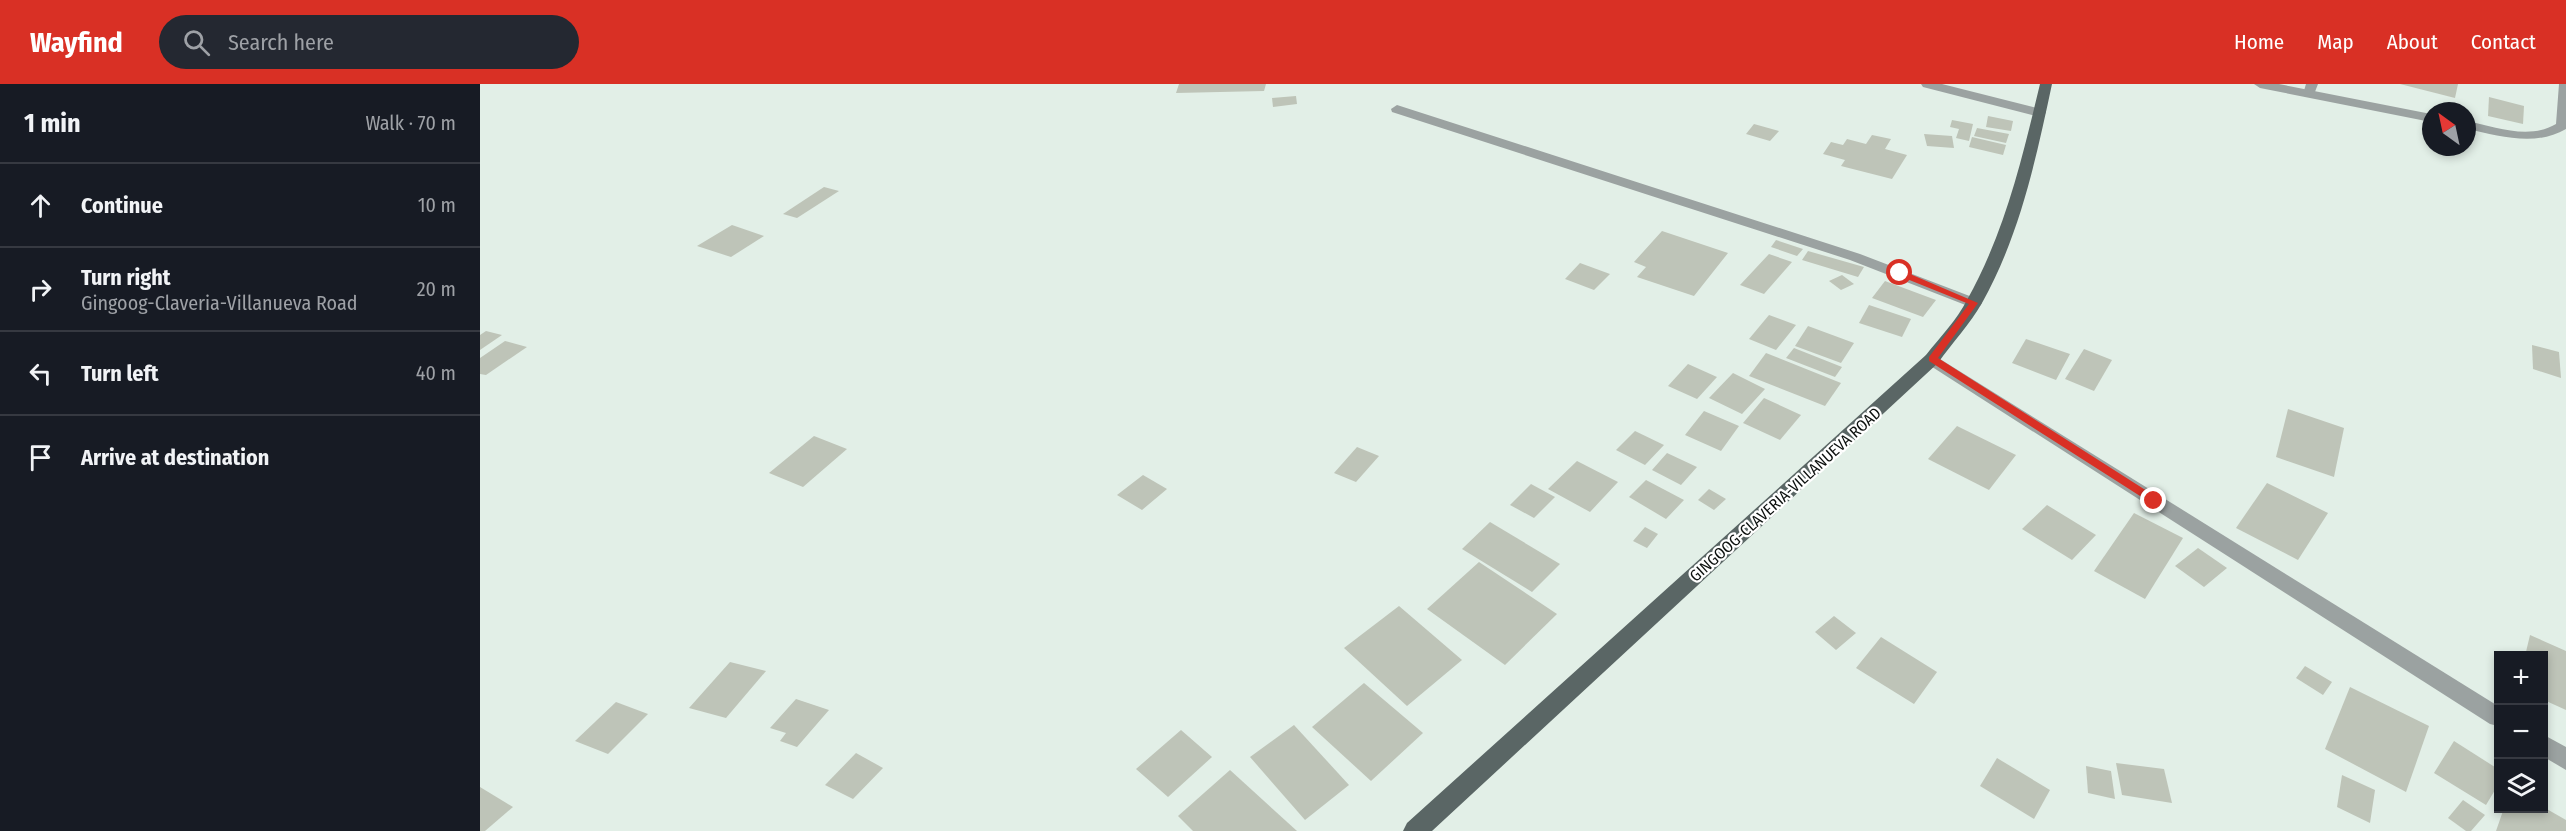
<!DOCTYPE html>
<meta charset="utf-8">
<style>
body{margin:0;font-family:"Fira Sans Condensed",sans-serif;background:#242831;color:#f1f3f6}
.controls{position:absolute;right:18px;bottom:18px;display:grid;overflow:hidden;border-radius:0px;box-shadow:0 3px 9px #0003}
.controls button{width:54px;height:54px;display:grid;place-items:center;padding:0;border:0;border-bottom:2px solid #363941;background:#171b24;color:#f1f3f6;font:30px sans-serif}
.compass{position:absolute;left:1942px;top:18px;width:54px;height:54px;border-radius:50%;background:#171b24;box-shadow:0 3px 9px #0003;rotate:327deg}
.stop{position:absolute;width:18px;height:18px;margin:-14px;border:4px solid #d93025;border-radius:50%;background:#fff}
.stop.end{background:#d93025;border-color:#fff;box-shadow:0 2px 6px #0008}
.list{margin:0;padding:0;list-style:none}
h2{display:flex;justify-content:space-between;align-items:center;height:78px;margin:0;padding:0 24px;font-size:26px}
h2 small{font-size:20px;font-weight:400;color:#9ea1a6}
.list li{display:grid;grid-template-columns:39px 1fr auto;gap:18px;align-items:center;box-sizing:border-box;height:84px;padding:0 24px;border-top:2px solid #363941}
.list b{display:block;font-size:22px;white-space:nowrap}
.list p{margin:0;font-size:20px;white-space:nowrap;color:#9ea1a6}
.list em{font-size:20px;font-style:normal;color:#9ea1a6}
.icon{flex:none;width:33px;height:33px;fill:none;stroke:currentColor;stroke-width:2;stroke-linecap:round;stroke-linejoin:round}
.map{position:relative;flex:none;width:2086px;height:747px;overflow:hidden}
header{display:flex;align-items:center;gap:36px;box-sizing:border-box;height:84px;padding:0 30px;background:#d93025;color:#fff}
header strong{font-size:28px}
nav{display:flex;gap:33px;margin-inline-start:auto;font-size:21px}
.search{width:420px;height:54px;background:#242831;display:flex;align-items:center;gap:15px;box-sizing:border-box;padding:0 21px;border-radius:33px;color:#9ea1a6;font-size:22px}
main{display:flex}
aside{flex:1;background:#171b24}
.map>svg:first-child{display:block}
.building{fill:#bec4b8}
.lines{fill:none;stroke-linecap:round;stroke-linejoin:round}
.service{fill:#9ba2a1;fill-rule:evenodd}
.minor{fill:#9ba2a1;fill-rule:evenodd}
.tertiary{fill:#9ba2a1;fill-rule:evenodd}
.primary{fill:#5a6665;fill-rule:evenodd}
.route{fill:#d93025}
.labels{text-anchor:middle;stroke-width:4.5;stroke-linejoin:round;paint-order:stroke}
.street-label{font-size:16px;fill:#0b0f0d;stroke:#fff}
</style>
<header>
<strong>Wayfind</strong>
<div class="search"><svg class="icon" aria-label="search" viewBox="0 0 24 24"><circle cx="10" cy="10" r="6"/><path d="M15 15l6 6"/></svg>Search here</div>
<nav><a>Home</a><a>Map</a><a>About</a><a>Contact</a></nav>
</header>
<main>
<aside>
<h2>1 min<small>Walk · 70 m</small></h2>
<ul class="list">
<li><svg class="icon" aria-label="ahead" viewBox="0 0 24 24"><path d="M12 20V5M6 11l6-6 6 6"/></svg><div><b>Continue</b></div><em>10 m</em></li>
<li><svg class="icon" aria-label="right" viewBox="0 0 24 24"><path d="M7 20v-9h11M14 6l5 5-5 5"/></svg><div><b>Turn right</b><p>Gingoog-Claveria-Villanueva Road</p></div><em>20 m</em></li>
<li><svg class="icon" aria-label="left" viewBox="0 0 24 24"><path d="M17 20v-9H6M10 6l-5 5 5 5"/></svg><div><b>Turn left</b></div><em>40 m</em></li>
<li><svg class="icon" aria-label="arrive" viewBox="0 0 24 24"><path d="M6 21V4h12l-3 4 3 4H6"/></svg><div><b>Arrive at destination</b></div></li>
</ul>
</aside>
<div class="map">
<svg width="2086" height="747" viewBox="0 0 2086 747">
<rect width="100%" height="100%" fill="#e2efe7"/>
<!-- building -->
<g class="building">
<polygon points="699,0 786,0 784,7 696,9"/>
<polygon points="1920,0 1978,0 1975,14"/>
<polygon points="816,12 817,20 793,23 792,14"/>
<polygon points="2009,13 2044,22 2043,40 2008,32"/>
<polygon points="1508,32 1533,37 1531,47 1506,43"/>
<polygon points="1472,36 1493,40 1489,57 1476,54 1479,45 1470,43"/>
<polygon points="1274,40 1299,47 1290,57 1266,50"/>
<polygon points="1497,44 1529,50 1526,59 1494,52"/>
<polygon points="1444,50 1472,52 1474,64 1447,62"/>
<polygon points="1392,51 1411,55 1405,65 1427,71 1412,95 1361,82 1365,76 1343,70 1351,58 1363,61 1367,55 1386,60"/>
<polygon points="1492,53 1526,61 1523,71 1489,63"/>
<polygon points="344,103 359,107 317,134 303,130"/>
<polygon points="252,141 284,152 251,173 217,162"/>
<polygon points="1182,147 1248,169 1214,212 1157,193 1166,183 1154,178"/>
<polygon points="1296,156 1323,165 1317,172 1291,163"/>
<polygon points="1328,167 1384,183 1378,193 1322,176"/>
<polygon points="1289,170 1312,178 1284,210 1260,201"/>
<polygon points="1100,179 1130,190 1114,206 1085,195"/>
<polygon points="1362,191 1374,200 1361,206 1349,197"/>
<polygon points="1405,197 1456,216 1443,233 1392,214"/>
<polygon points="1389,221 1431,235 1422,253 1379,239"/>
<polygon points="1289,231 1316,241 1296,266 1269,255"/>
<polygon points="1328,242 1374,259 1361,279 1315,262"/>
<polygon points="6,247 22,251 0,266 0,251"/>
<polygon points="1546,255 1590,270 1576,296 1532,279"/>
<polygon points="25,257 47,263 6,291 0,290 0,274"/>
<polygon points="2052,261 2079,268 2081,294 2053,285"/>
<polygon points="1314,264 1362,283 1355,293 1306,274"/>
<polygon points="1604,265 1632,276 1614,307 1585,295"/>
<polygon points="1286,269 1361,299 1345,322 1269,292"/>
<polygon points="1208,280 1237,293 1217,315 1188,302"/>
<polygon points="1253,289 1285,305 1262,330 1229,314"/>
<polygon points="1284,314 1321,331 1300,356 1263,339"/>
<polygon points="1808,325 1864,344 1854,393 1796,373"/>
<polygon points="1224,327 1259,342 1241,367 1205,351"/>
<polygon points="1477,342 1536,371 1509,406 1448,375"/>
<polygon points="1155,347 1184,361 1165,381 1136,366"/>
<polygon points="334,352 367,365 323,403 289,389"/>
<polygon points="877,363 899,372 876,398 854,389"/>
<polygon points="1187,369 1217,383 1201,401 1172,386"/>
<polygon points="1097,377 1138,398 1110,428 1068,405"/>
<polygon points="663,391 687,405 662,426 637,411"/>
<polygon points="1166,396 1204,416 1186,435 1149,413"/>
<polygon points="1787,399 1848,429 1818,476 1756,444"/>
<polygon points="1051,400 1075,413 1054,434 1030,421"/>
<polygon points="1229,405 1246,415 1234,426 1218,416"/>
<polygon points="1567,421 1616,451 1592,476 1542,445"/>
<polygon points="1654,429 1703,454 1665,515 1614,487"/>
<polygon points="1010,438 1080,480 1052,508 982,465"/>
<polygon points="1165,443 1178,450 1167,464 1153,457"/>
<polygon points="1718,464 1747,484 1724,503 1695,482"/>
<polygon points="999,478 1077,530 1025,581 947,525"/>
<polygon points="919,522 982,576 927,622 864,564"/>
<polygon points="1354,532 1376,549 1356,566 1335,548"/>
<polygon points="2050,551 2086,567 2086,626 2064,616 2064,572 2045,572"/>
<polygon points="1401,553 1457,588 1434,620 1376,584"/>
<polygon points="250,578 286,587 246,634 209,624"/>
<polygon points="1825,582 1852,598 1843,611 1816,594"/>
<polygon points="884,599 943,649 891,697 832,643"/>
<polygon points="1870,603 1949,642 1926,708 1845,665"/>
<polygon points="316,615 349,626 317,663 300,657 306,649 290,644"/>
<polygon points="136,618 168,630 128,670 95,657"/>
<polygon points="814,641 869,701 825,736 770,673"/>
<polygon points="701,646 732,673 688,713 656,685"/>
<polygon points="1974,657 2018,685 2018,701 2006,721 1954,689"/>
<polygon points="376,669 403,684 373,715 345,701"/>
<polygon points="1517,674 1570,706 1554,735 1500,702"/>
<polygon points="1636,679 1684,685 1692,719 1642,711"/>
<polygon points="1606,682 1631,687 1635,715 1608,709"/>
<polygon points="750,686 817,747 713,747 698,732"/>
<polygon points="1862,691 1895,706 1890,739 1857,723"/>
<polygon points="0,703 33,723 5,747 0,747"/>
<polygon points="1983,716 2005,731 1991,747 1986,747 1968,734"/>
<polygon points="2024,724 2065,724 2086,736 2086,747 2016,747"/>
</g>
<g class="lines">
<!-- service -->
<g class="service">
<polygon points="1826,0 1838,0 1833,13 1825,13 1823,10"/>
<polygon points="917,21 1380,170 1500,216 1502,219 1500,222 1488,222 1370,176 912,28 911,25"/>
</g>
<!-- minor -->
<g class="minor">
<polygon points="1441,0 1462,0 1565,26 1566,29 1560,33 1443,3"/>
<polygon points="1774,0 1799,0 1951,30 1951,38 1780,4"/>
<path d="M2079,0H2086V45C2055,63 2020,52 1987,45V37C2015,43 2049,56 2076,40Z"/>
</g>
<!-- tertiary -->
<g class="tertiary">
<polygon points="1452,270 2018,622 2018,642 2010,640 1446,279 1444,275 1446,271"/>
<polygon points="2064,651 2086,663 2086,686 2064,673"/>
</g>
<!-- primary -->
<path class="primary" d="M1560,0H1572C1556,75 1540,151 1502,219C1490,240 1472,259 1458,279L952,747H923L927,739L1446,271C1460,253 1477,236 1487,216C1525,148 1542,75 1560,0Z"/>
</g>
<!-- route -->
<polygon class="route" points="1417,187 1423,187 1498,219 1458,274 1678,414 1678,419 1671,419 1449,277 1449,273 1489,220 1417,191"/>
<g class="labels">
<!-- street labels -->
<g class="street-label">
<text transform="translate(1305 410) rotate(-42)" y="6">GINGOOG-CLAVERIA-VILLANUEVA ROAD</text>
</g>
</g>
</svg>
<div class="controls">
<button>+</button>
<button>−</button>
<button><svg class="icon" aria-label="layers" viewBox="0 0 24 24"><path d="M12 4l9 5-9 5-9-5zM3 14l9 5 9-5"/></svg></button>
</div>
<svg class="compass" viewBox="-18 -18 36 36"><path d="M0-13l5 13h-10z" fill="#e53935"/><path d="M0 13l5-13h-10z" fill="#9ea1a6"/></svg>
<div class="stop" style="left:1420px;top:189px"></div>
<div class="stop end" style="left:1674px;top:417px"></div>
</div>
</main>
